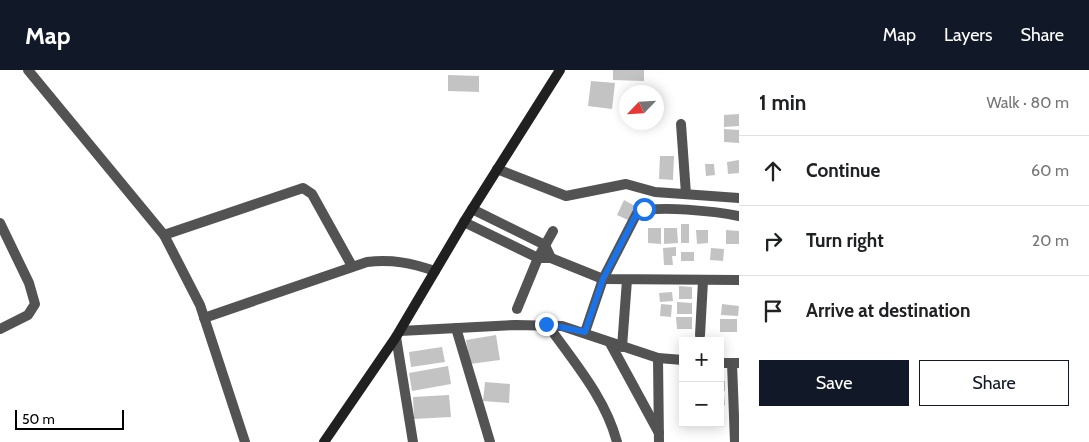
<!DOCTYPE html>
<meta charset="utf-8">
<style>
body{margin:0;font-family:Cabin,sans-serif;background:#f6f6f6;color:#202124}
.controls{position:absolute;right:15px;bottom:15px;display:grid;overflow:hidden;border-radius:0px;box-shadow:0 2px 12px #0003}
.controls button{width:45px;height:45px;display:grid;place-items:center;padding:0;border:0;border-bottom:1px solid #e0e0e0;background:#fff;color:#202124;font:25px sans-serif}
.compass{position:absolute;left:619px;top:15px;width:45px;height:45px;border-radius:50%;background:#fff;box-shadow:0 2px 12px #0003;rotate:245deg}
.scale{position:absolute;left:15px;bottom:12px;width:109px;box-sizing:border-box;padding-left:5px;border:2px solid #000;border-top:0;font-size:14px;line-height:18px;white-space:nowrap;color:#000;-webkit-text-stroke:4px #fff;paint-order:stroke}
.stop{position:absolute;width:15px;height:15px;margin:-11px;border:4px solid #1a73e8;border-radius:50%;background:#fff}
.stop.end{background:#1a73e8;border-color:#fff;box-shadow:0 1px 5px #0008}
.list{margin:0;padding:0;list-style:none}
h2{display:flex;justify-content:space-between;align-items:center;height:65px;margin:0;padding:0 20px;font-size:21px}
h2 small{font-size:16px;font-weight:400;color:#757577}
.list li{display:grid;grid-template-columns:32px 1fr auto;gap:15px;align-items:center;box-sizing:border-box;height:70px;padding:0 20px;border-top:1px solid #e0e0e0}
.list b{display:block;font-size:19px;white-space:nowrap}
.list em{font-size:16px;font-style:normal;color:#757577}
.actions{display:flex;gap:10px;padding:15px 20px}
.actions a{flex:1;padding:11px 0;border:1px solid #111827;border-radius:0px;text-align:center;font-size:18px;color:#111827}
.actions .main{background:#111827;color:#fff}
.icon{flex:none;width:28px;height:28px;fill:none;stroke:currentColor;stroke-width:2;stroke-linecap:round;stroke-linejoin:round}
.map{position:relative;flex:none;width:739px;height:372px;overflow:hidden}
header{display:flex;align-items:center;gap:30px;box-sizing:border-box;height:70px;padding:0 25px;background:#111827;color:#fff}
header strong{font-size:24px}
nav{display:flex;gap:28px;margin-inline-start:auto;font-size:18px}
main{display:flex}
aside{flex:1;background:#fff}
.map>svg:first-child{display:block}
.building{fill:#c3c3c3}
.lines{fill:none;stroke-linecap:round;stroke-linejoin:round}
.street{stroke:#535353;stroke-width:10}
.secondary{stroke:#202020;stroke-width:10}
.route{stroke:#1a73e8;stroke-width:6}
</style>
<header>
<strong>Map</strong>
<nav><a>Map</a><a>Layers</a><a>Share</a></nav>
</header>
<main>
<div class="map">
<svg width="739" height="372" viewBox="0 0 739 372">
<rect width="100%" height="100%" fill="#fff"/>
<!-- building -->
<g class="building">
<polygon points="613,0 644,0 644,11 613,10"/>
<polygon points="448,5 479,6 479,22 448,21"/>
<polygon points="591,11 615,13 612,39 588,36"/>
<polygon points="739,44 739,56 724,57 724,45"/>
<polygon points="724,59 739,60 739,73 724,72"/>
<polygon points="660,86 674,86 673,110 659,109"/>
<polygon points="739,90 739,103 728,104 727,92"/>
<polygon points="705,94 714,94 715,105 706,106"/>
<polygon points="624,130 635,136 628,150 617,145"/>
<rect x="681" y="154" width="8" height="19"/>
<polygon points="648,158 661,158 661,174 648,173"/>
<polygon points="664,158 677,158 678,173 664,174"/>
<polygon points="696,160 708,160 708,173 697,174"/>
<polygon points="726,160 739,161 739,174 726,174"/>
<polygon points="676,177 676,186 672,186 673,195 664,195 663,178"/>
<polygon points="711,178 724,179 723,191 710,190"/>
<rect x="681" y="182" width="13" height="9"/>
<polygon points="679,216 692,217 692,229 679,229"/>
<polygon points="672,222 673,231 660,232 659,223"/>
<polygon points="677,232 692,233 692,244 677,244"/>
<polygon points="661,234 672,235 671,247 660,246"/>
<polygon points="722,234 739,236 738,246 721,245"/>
<polygon points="676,247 692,247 692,259 677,259"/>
<rect x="720" y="249" width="17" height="13"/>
<polygon points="496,265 500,290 470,294 466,270"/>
<polygon points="442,277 445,292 411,297 409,282"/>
<polygon points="448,296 451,314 412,321 409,303"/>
<rect x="720" y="311" width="5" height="10"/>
<polygon points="485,312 510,314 509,333 483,331"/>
<polygon points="720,324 724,324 725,335 720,336"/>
<polygon points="449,325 451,347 414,349 413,327"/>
</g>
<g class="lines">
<!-- street -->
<g class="street">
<polyline points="28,0 164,165 200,235 245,372"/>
<polyline points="681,54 686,124"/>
<polyline points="497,99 566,126 626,114 655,122 739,128"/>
<polyline points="472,139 545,175 551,188"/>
<polyline points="464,152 538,188 551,188 603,209 739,210"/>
<polyline points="0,153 29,213 35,234 28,245 0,259"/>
<polyline points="164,165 303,118 312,124 352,196"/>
<polyline points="517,239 538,188 553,161"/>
<path d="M204,248L367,192C392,189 411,193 435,201"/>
<path d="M547,254C573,291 605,327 617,372"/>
<polyline points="456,258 490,372"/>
<polyline points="400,261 515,255 562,256 658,288 683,290"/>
<path d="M585,262L603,209L637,143C654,134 719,142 739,146"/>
<polyline points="700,265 703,211"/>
<polyline points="396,267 413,372"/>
<polyline points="610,273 659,363"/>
<polyline points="622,277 627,210"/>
<polyline points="658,288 659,372"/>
<polyline points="720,293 739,293"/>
<polyline points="732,293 735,372"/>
</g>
<!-- secondary -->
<polyline class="secondary" points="324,372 396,267 464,152 560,0"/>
</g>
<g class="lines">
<!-- route -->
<polyline class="route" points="546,254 585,262 603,209 637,143 644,139"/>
</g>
</svg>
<div class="controls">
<button>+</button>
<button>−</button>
</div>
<svg class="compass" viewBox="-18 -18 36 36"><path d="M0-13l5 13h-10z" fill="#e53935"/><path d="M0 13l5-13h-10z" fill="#757577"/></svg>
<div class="scale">50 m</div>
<div class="stop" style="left:644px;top:139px"></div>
<div class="stop end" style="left:546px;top:254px"></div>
</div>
<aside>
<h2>1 min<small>Walk · 80 m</small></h2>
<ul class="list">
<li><svg class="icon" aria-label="ahead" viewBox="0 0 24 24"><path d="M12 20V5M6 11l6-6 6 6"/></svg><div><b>Continue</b></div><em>60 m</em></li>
<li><svg class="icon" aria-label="right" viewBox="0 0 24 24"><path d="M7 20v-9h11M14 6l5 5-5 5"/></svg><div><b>Turn right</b></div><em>20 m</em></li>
<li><svg class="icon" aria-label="arrive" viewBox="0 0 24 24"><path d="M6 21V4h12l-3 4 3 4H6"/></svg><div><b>Arrive at destination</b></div></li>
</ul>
<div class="actions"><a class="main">Save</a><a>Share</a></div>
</aside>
</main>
